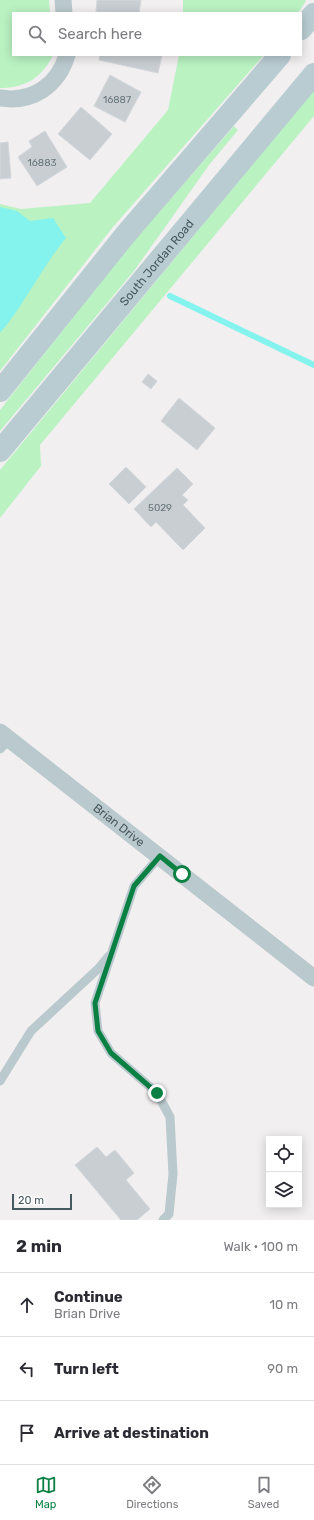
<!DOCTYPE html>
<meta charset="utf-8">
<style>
body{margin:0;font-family:Rubik,sans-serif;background:#f2f2f3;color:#2b2b33}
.controls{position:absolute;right:12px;bottom:12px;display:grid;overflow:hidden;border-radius:0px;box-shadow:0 2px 10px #0003}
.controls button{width:36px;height:36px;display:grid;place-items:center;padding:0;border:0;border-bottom:1px solid #e1e1e2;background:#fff;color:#2b2b33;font:20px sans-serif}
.scale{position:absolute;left:12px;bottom:10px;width:60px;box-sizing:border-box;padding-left:4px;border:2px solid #46595e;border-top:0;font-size:11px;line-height:14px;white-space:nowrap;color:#46595e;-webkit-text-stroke:3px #fff;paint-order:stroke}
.stop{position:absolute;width:12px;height:12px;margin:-9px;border:3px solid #0b8043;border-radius:50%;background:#fff}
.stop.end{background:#0b8043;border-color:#fff;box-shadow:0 1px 4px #0008}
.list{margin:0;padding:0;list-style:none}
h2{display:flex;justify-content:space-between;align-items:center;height:52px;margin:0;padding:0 16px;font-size:17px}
h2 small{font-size:13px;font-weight:400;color:#7c7c81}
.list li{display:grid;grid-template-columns:26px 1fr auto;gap:12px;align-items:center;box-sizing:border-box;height:64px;padding:0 16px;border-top:1px solid #e1e1e2}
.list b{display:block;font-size:15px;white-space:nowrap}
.list p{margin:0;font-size:13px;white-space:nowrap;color:#7c7c81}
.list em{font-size:13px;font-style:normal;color:#7c7c81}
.icon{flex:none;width:22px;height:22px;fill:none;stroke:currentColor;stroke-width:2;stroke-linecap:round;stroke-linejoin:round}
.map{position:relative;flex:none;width:314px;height:1220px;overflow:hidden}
.search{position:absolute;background:#fff;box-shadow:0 2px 10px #0003;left:12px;right:12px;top:12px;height:44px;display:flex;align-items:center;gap:10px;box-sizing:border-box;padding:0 14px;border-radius:0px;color:#7c7c81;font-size:15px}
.sheet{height:244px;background:#fff}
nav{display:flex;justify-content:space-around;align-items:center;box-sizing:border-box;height:56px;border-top:1px solid #e1e1e2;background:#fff;font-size:11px;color:#7c7c81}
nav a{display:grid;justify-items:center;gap:2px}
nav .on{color:#0b8043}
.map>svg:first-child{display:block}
.green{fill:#baf2c2}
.water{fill:#84f3ee}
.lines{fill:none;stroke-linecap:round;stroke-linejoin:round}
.stream{stroke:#84f3ee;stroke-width:6}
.building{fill:#c9ced2;stroke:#d3d7db}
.lane{stroke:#bac9cd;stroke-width:9}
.street{stroke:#bac9cd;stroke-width:17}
.secondary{stroke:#b9ccd2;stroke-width:22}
.route{stroke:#0b8043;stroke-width:5}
.labels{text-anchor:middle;stroke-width:3;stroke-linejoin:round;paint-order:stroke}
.number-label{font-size:10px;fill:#67767b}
.street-label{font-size:12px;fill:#46595e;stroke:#fff}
</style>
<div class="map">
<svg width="314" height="1220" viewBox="0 0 314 1220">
<rect width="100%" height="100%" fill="#f2eff0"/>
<!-- green -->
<g class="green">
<path d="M0,0H49L50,13H13V55H53C42,78 25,88 0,88Z"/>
<polygon points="183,0 305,0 306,1 298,13 183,13"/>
<polygon points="179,55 264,55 113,227 0,371 0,204 21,209 90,203 168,110"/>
<polygon points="314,90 314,116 40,445 41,466 0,518 0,470"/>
<polygon points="234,126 238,130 209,165 134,271 0,431 0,410 126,250"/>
</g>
<!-- water -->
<path class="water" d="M0,207L17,211L30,221L53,218L66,238C41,268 25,304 0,333Z"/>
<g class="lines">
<!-- stream -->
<polyline class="stream" points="170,296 314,365"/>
</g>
<!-- building -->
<g class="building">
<polygon points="97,0 141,0 139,13 96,12"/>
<polygon points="100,55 162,55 158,73 99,60"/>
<polygon points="110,75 141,92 125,122 94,106"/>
<polygon points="81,107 112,134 90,160 58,134"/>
<polygon points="45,131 67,167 37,186 18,157 32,147 29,141"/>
<polygon points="8,142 11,178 0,179 0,143"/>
<polygon points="148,374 157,381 151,389 142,382"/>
<polygon points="179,398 215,428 197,450 161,421"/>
<polygon points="126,467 146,487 129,504 109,484"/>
<polygon points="177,468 193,484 182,495 188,500 183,505 205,528 183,550 156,522 151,527 134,509"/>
<polygon points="97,1147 106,1157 115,1150 134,1173 126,1180 150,1209 137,1220 121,1220 75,1165"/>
</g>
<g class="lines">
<!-- lane -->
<g class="lane">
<polyline points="0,749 10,739"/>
<polyline points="160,856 134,886 95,1003 98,1031 111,1053 157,1093 170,1117 173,1174 169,1214 163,1220"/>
<polyline points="0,1081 31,1031 99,968 109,956"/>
</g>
<!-- street -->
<g class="street">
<polyline points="63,0 64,13"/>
<path d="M0,98C32,103 58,86 67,55"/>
<path id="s1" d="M0,732L314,978"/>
</g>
<!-- secondary -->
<g class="secondary">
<polyline points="301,29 314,14"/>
<polyline points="0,391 126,234 280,55"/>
<path id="s2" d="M0,451L314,74"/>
</g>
</g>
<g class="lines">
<!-- route -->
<polyline class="route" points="157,1093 111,1053 98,1031 95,1003 134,886 160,856 182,874"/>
</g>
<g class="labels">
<!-- number labels -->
<g class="number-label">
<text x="117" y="103">16887</text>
<text x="42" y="166">16883</text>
<text x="160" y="511">5029</text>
</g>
<!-- street labels -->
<g class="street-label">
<text dy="4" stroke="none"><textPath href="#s2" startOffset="245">South Jordan Road</textPath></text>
<text dy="4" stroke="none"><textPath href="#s1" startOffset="151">Brian Drive</textPath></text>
</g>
</g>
</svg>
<div class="controls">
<button><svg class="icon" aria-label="locate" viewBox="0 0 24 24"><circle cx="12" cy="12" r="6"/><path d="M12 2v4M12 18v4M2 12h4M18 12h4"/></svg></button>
<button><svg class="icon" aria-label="layers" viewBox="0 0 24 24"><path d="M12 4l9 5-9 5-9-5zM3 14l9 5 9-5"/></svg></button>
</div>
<div class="scale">20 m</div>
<div class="stop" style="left:182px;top:874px"></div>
<div class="stop end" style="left:157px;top:1093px"></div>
<div class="search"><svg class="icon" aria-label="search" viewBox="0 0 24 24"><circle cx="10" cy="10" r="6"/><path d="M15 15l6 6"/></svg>Search here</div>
</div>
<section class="sheet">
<h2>2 min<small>Walk · 100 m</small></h2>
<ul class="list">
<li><svg class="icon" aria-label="ahead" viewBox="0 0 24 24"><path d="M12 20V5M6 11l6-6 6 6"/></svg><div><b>Continue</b><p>Brian Drive</p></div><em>10 m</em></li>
<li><svg class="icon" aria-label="left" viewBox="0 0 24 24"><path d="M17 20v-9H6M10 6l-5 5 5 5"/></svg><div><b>Turn left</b></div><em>90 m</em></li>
<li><svg class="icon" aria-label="arrive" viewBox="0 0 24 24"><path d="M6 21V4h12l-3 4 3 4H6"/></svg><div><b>Arrive at destination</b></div></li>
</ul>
</section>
<nav>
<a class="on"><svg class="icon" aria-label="map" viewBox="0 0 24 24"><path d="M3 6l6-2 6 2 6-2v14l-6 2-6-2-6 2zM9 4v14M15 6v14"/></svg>Map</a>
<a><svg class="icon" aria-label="directions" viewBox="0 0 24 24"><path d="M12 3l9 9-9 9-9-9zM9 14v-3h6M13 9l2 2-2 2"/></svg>Directions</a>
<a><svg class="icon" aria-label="saved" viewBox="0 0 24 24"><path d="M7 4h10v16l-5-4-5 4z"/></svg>Saved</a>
</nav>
